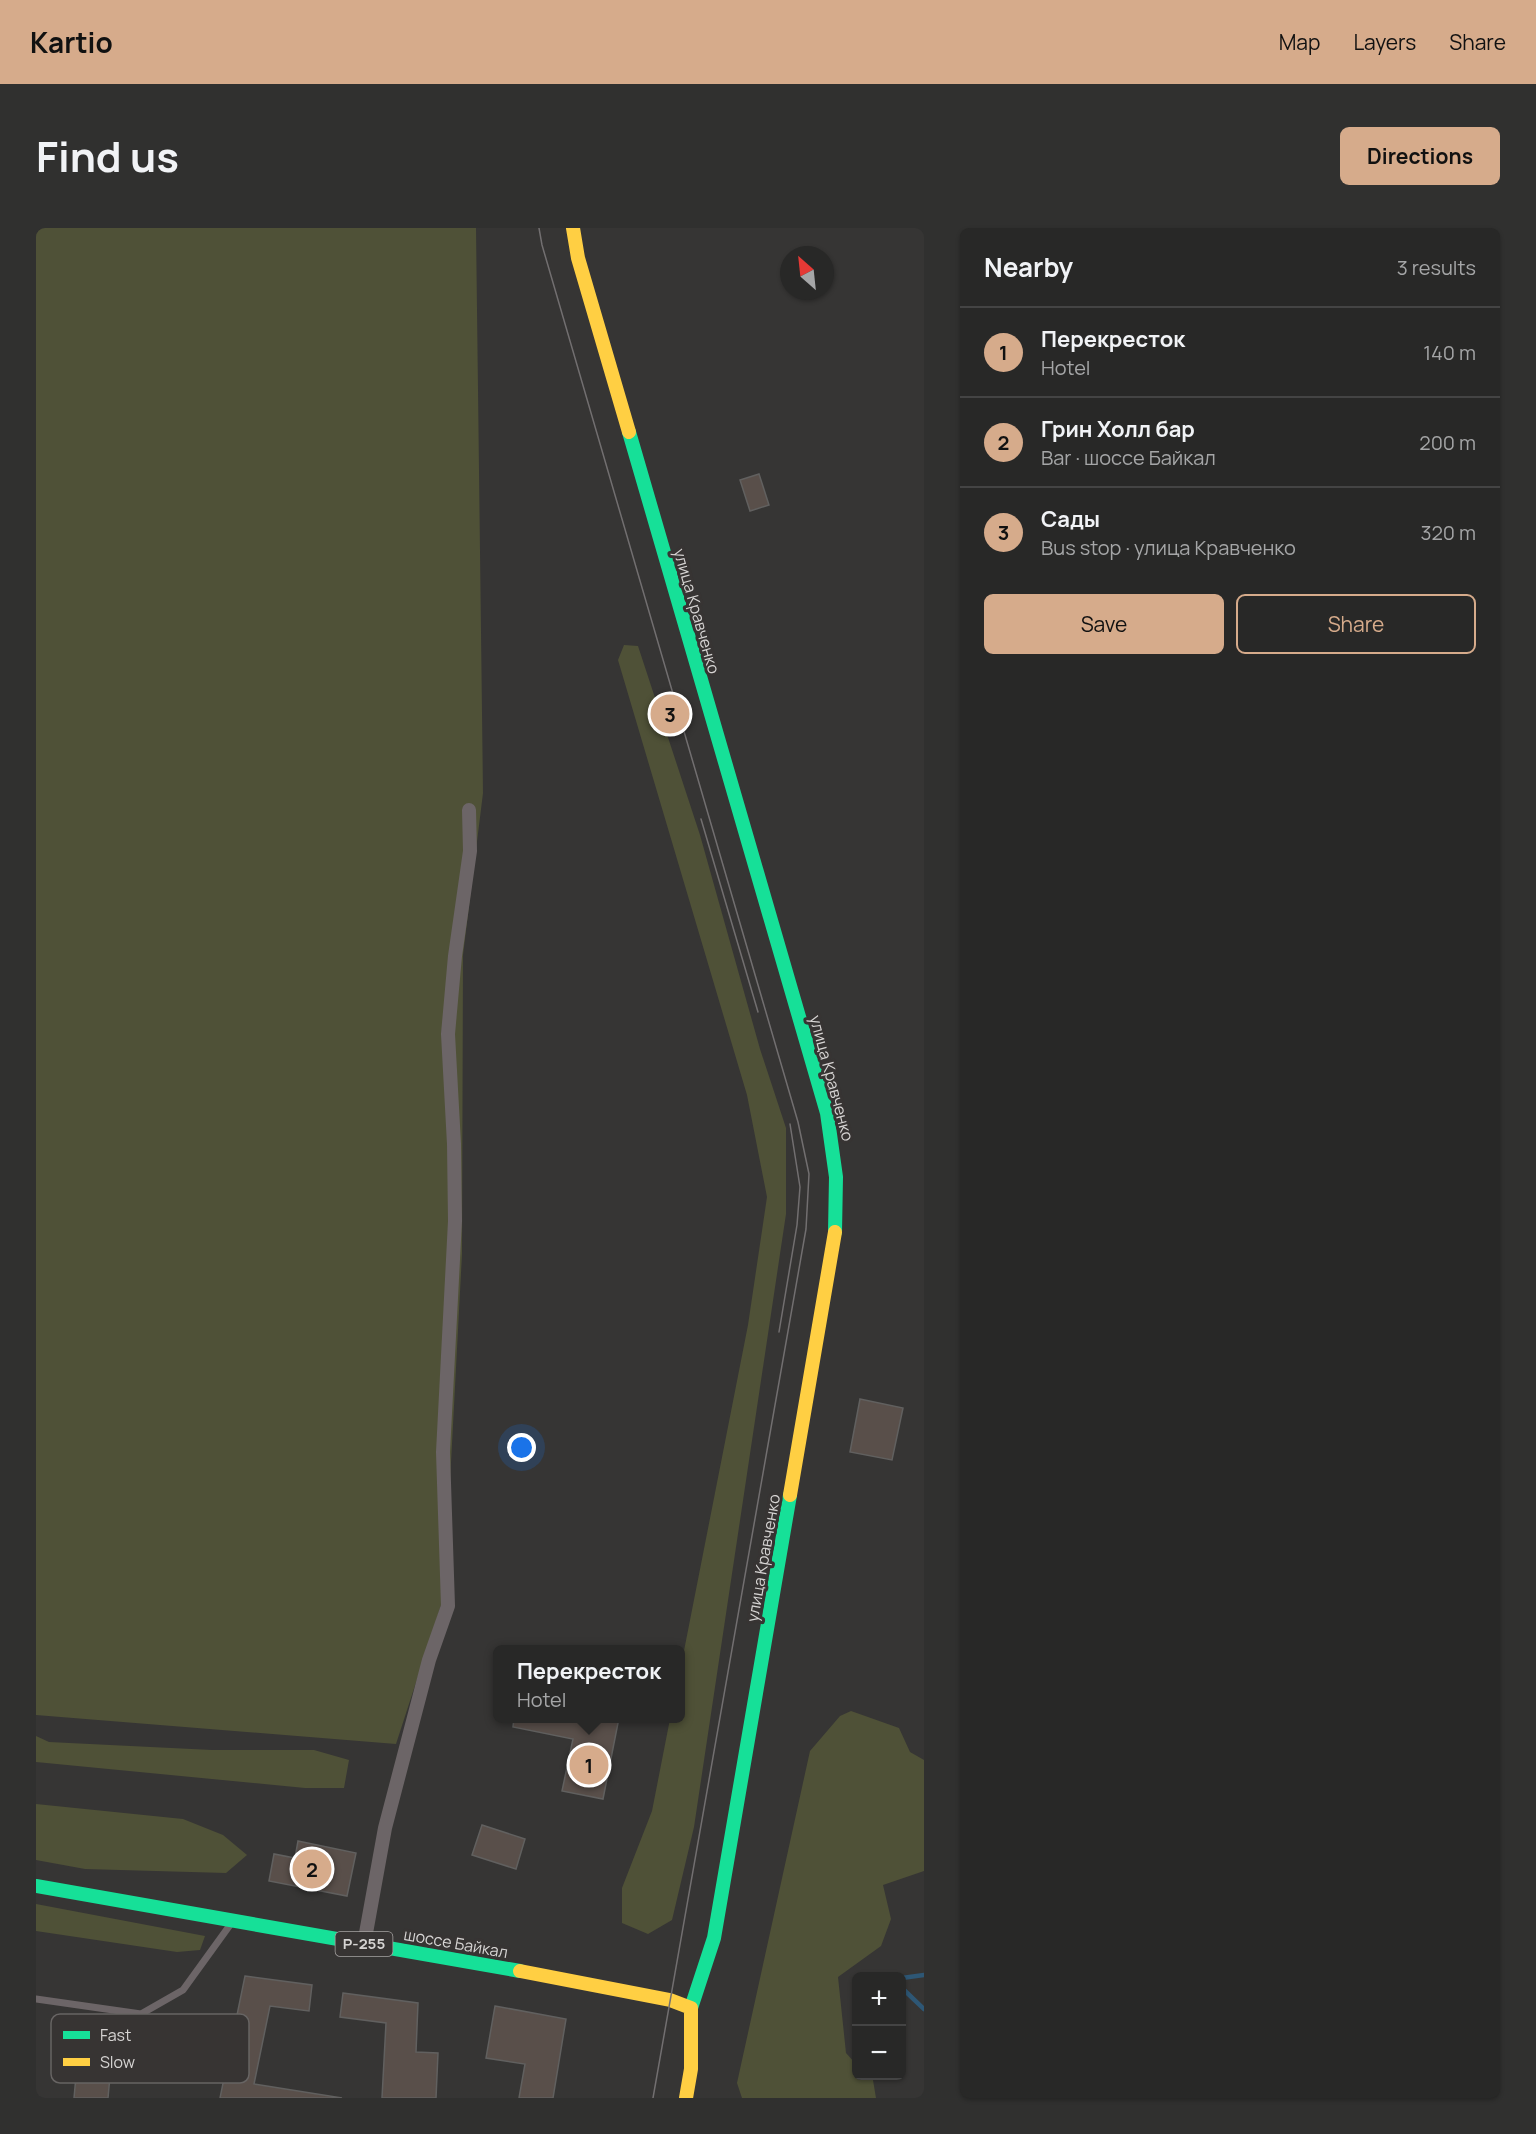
<!DOCTYPE html>
<meta charset="utf-8">
<style>
body{margin:0;font-family:Manrope,sans-serif;background:#30302f;color:#f1f3f6}
.controls{position:absolute;right:18px;bottom:18px;display:grid;overflow:hidden;border-radius:9px;box-shadow:0 2px 4px #0004}
.controls button{width:54px;height:54px;display:grid;place-items:center;padding:0;border:0;border-bottom:2px solid #444;background:#282827;color:#f1f3f6;font:30px sans-serif}
.compass{position:absolute;left:744px;top:18px;width:54px;height:54px;border-radius:50%;background:#282827;box-shadow:0 2px 4px #0004;rotate:333deg}
.you{position:absolute;left:486px;top:1220px;width:21px;height:21px;margin:-15px;border:4px solid #fff;border-radius:50%;background:#1a73e8;box-shadow:0 0 0 9px #1a73e833}
.badge{display:grid;place-items:center;width:39px;height:39px;border-radius:50%;background:#d6ab8b;color:#111;font-size:20px;font-weight:700}
.pin{position:absolute;translate:-50% -50%;border:3px solid #fff;box-shadow:0 2px 6px #0006}
.popup{position:absolute;left:457px;top:1417px;width:192px;height:78px;box-sizing:border-box;display:grid;place-content:center;border-radius:9px;background:#282827;filter:drop-shadow(0 2px 4px #0005);font-size:20px;white-space:nowrap;color:#a5a6a7}
.popup b{font-size:22px;color:#f1f3f6}
.popup::after{content:'';position:absolute;left:50%;top:100%;margin-left:-12px;border:12px solid transparent;border-top-color:#282827}
.list{margin:0;padding:0;list-style:none}
h2{display:flex;justify-content:space-between;align-items:center;height:78px;margin:0;padding:0 24px;font-size:26px}
h2 small{font-size:20px;font-weight:400;color:#a5a6a7}
.list li{display:grid;grid-template-columns:39px 1fr auto;gap:18px;align-items:center;box-sizing:border-box;height:90px;padding:0 24px;border-top:2px solid #444}
.list b{display:block;font-size:22px;white-space:nowrap}
.list p{margin:0;font-size:20px;white-space:nowrap;color:#a5a6a7}
.list em{font-size:20px;font-style:normal;color:#a5a6a7}
.actions{display:flex;gap:12px;padding:18px 24px}
.actions a{flex:1;padding:14px 0;border:2px solid #d6ab8b;border-radius:9px;text-align:center;font-size:21px;color:#d6ab8b}
.actions .main{background:#d6ab8b;color:#111}
.map{position:relative;flex:none;width:888px;height:1870px;overflow:hidden;border-radius:9px}
header{display:flex;align-items:center;gap:36px;box-sizing:border-box;height:84px;padding:0 30px;background:#d6ab8b;color:#111}
header strong{font-size:28px}
nav{display:flex;gap:33px;margin-inline-start:auto;font-size:21px}
.intro{display:flex;align-items:center;justify-content:space-between;box-sizing:border-box;height:144px;padding:0 36px}
h1{margin:0;font-size:42px}
.button{padding:15px 27px;border-radius:9px;background:#d6ab8b;color:#111;font-size:21px;font-weight:700}
main{display:flex;gap:36px;padding:0 36px}
aside{flex:1;background:#282827;border-radius:9px;box-shadow:0 2px 4px #0004}
.map>svg:first-child{display:block}
.green{fill:#4f5137}
.lines{fill:none;stroke-linecap:round;stroke-linejoin:round}
.stream{stroke:#2e5775;stroke-width:4.5}
.building{fill:#594f4a;stroke:#61605f;stroke-width:1.5}
.lane{stroke:#6c6567;stroke-width:7}
.street{stroke:#6c6567;stroke-width:14}
.fast{stroke:#16e098;stroke-width:14}
.slow{stroke:#ffcf43;stroke-width:14}
.tram{stroke:#726f70;stroke-width:1.5}
.labels{text-anchor:middle;stroke-width:6;stroke-linejoin:round;paint-order:stroke}
.shield{fill:#373433;stroke:#a6a4a3;stroke-width:1.5}
.shield-label{font-size:15px;font-weight:bold;fill:#d6d4d3}
.street-label{font-size:16px;fill:#d6d4d3;stroke:#373433}
.key{fill:#373433;stroke:#676463;stroke-width:1.5}
.key-label{font-size:16px;fill:#d6d4d3}
</style>
<header>
<strong>Kartio</strong>
<nav><a>Map</a><a>Layers</a><a>Share</a></nav>
</header>
<div class="intro"><h1>Find us</h1><a class="button">Directions</a></div>
<main>
<div class="map">
<svg width="888" height="1870" viewBox="0 0 888 1870">
<rect width="100%" height="100%" fill="#363534"/>
<!-- green -->
<g class="green">
<polygon points="0,0 440,0 447,565 427,727 426,1026 408,1368 360,1516 0,1487"/>
<polygon points="588,417 602,418 664,607 724,821 750,900 750,986 658,1599 636,1692 612,1706 586,1695 586,1660 616,1583 634,1491 644,1490 645,1438 712,1097 731,969 711,867 582,432"/>
<polygon points="815,1483 863,1500 874,1524 888,1532 888,1643 847,1657 855,1691 845,1718 802,1749 810,1825 820,1836 820,1848 832,1848 837,1852 840,1870 706,1870 701,1855 774,1523 804,1488"/>
<polygon points="0,1508 13,1514 176,1522 278,1522 313,1532 308,1560 269,1560 0,1534"/>
<polygon points="0,1576 147,1591 187,1607 211,1627 190,1645 49,1641 0,1632"/>
<polygon points="0,1676 169,1708 164,1722 141,1724 0,1703"/>
</g>
<g class="lines">
<!-- stream -->
<g class="stream">
<polyline points="866,1750 888,1747"/>
<polyline points="866,1760 888,1781"/>
</g>
</g>
<!-- building -->
<g class="building">
<polygon points="723,246 733,277 714,283 704,252"/>
<polygon points="824,1171 867,1180 856,1232 814,1224"/>
<polygon points="478,1490 583,1490 567,1571 526,1563 537,1511 477,1499"/>
<polygon points="446,1597 489,1611 480,1641 436,1627"/>
<polygon points="262,1613 320,1625 311,1668 233,1653 238,1626 259,1630"/>
<polygon points="209,1748 276,1757 273,1783 234,1778 218,1856 306,1870 184,1870"/>
<polygon points="307,1765 382,1775 380,1824 402,1825 400,1870 346,1870 350,1795 304,1789"/>
<polygon points="459,1778 530,1791 517,1870 483,1870 489,1836 450,1830"/>
<polygon points="45,1794 90,1798 88,1827 76,1826 72,1870 38,1870"/>
</g>
<g class="lines">
<!-- lane -->
<polyline class="lane" points="0,1771 105,1786 147,1762 194,1697"/>
<!-- street -->
<polyline class="street" points="328,1716 349,1600 393,1432 412,1378 407,1224 419,993 418,916 412,806 419,728 434,623 433,582"/>
<!-- fast -->
<g class="fast">
<polyline points="593,204 791,885 800,949 799,1004"/>
<polyline points="0,1658 484,1743"/>
<polyline points="655,1780 678,1710 754,1267"/>
</g>
<!-- slow -->
<g class="slow">
<polyline points="537,0 542,30 593,204"/>
<polyline points="754,1267 799,1004"/>
<polyline points="484,1743 634,1772 655,1780 655,1841 650,1870"/>
</g>
<!-- tram -->
<g class="tram">
<polyline points="503,0 506,17 762,894 773,946 770,1001 617,1870"/>
<polyline points="665,591 722,784"/>
<polyline points="743,1104 761,997 764,959 754,896"/>
</g>
</g>
<g class="labels">
<!-- shield labels -->
<rect class="shield" x="299.5" y="1704" width="57" height="24" rx="4.5"/>
<g class="shield-label">
<text x="328" y="1721">Р-255</text>
</g>
<!-- street labels -->
<g class="street-label">
<text transform="translate(661 383) rotate(74)" y="6">улица Кравченко</text>
<text transform="translate(796 850) rotate(75)" y="6">улица Кравченко</text>
<text transform="translate(727 1330) rotate(-80)" y="6">улица Кравченко</text>
<text transform="translate(420 1715) rotate(10)" y="6">шоссе Байкал</text>
</g>
</g>
<!-- legend -->
<rect x="15" y="1786" width="198" height="69" rx="9" class="key"/>
<rect x="27" y="1803" width="27" height="8" fill="#16e098"/>
<rect x="27" y="1830" width="27" height="8" fill="#ffcf43"/>
<g class="key-label">
<text x="64" y="1813">Fast</text>
<text x="64" y="1840">Slow</text>
</g>
</svg>
<div class="controls">
<button>+</button>
<button>−</button>
</div>
<svg class="compass" viewBox="-18 -18 36 36"><path d="M0-13l5 13h-10z" fill="#e53935"/><path d="M0 13l5-13h-10z" fill="#a5a6a7"/></svg>
<div class="you"></div>
<div class="pin badge" style="left:553px;top:1537px">1</div>
<div class="popup"><b>Перекресток</b>Hotel</div>
<div class="pin badge" style="left:276px;top:1641px">2</div>
<div class="pin badge" style="left:634px;top:486px">3</div>
</div>
<aside>
<h2>Nearby<small>3 results</small></h2>
<ul class="list">
<li><span class="badge">1</span><div><b>Перекресток</b><p>Hotel</p></div><em>140 m</em></li>
<li><span class="badge">2</span><div><b>Грин Холл бар</b><p>Bar · шоссе Байкал</p></div><em>200 m</em></li>
<li><span class="badge">3</span><div><b>Сады</b><p>Bus stop · улица Кравченко</p></div><em>320 m</em></li>
</ul>
<div class="actions"><a class="main">Save</a><a>Share</a></div>
</aside>
</main>
